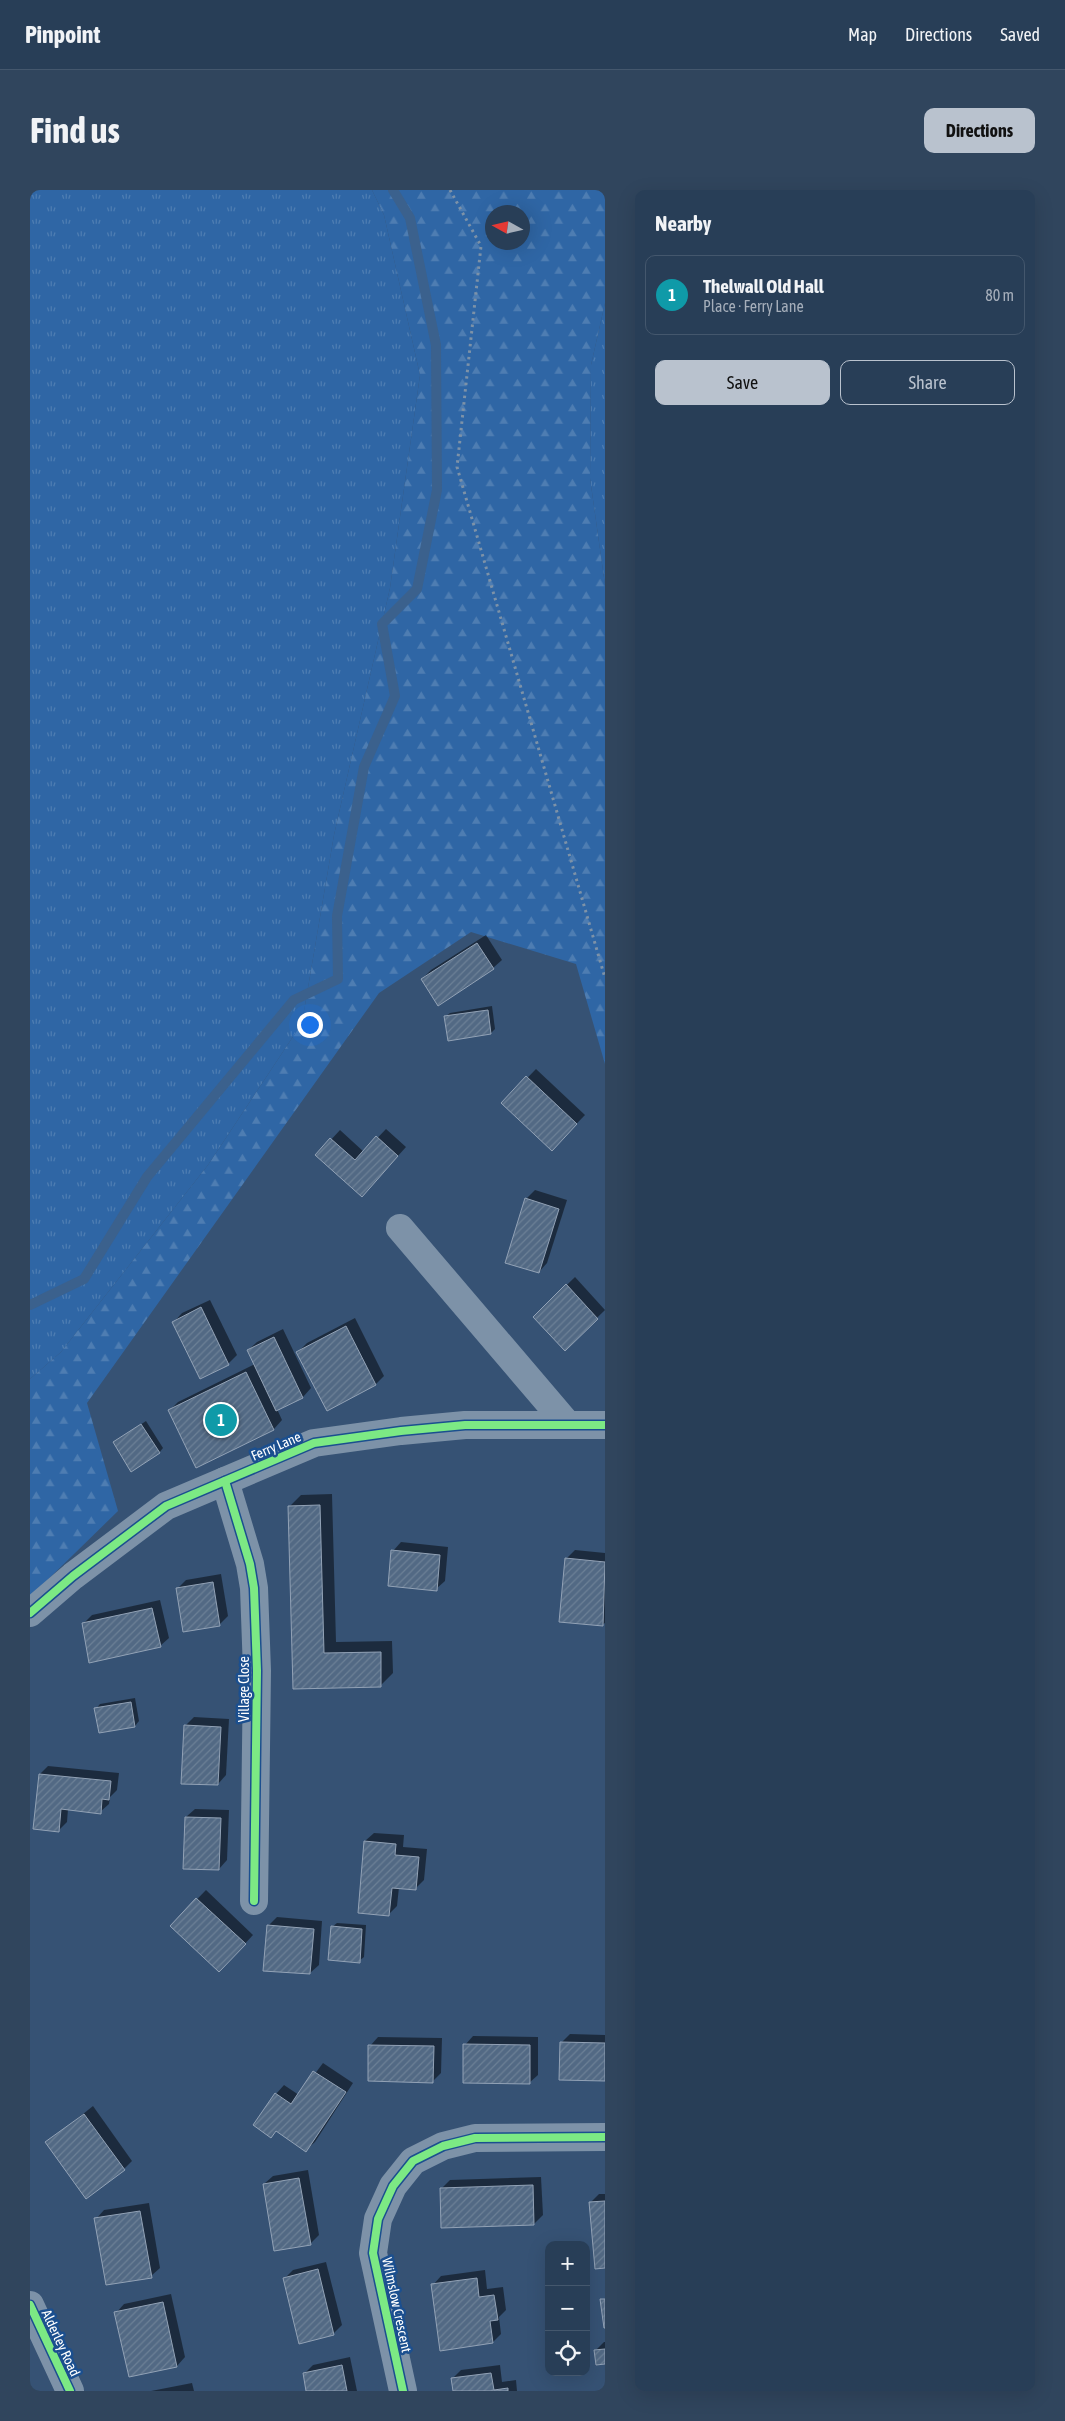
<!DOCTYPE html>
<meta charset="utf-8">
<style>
body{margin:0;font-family:"Asap Condensed",sans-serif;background:#30455d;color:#f1f3f6}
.controls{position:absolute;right:15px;bottom:15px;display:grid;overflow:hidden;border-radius:10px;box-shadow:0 5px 20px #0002}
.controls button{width:45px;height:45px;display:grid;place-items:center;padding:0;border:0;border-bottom:1px solid #44576d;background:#283e57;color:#f1f3f6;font:25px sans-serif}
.compass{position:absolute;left:455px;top:15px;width:45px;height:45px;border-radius:50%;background:#283e57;box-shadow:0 5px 20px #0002;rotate:278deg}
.you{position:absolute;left:279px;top:834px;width:18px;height:18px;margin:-12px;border:4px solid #fff;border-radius:50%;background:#1a73e8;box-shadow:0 0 0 8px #1a73e833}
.badge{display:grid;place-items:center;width:32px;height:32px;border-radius:50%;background:#b9c2ce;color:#fff;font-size:16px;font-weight:700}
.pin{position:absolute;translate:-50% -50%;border:2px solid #fff;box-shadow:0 1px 5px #0006}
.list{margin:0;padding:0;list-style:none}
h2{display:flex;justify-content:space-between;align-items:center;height:65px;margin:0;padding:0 20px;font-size:21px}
h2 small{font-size:16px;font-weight:400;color:#a5aeba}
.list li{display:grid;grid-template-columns:32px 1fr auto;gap:15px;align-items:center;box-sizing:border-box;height:80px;margin:0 10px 10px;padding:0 10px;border:1px solid #44576d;border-radius:10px}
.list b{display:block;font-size:19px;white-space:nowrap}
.list p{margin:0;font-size:16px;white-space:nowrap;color:#a5aeba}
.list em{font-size:16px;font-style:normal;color:#a5aeba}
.actions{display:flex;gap:10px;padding:15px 20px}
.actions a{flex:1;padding:11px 0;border:1px solid #b9c2ce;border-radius:10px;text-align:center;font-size:18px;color:#b9c2ce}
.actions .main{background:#b9c2ce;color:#111}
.icon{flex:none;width:28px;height:28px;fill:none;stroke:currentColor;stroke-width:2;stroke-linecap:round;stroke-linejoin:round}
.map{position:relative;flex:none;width:575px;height:2201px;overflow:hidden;border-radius:10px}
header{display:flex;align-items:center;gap:30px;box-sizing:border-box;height:70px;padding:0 25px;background:#283e57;border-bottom:1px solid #44576d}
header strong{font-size:24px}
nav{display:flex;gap:28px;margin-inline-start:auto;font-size:18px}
.intro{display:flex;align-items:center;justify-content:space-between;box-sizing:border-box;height:120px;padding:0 30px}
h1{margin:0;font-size:35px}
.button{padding:12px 22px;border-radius:10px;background:#b9c2ce;color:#111;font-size:18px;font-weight:700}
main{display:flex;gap:30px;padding:0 30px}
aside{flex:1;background:#283e57;border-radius:10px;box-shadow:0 5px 20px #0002}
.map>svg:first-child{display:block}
.grass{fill:url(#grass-tufts)}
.forest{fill:url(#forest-firs);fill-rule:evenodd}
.shadow{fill:#0007}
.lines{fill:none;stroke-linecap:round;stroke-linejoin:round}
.stream{stroke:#3b618d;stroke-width:10}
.building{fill:url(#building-hatch);stroke:#92a2b6}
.path{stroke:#7d92a8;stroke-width:3;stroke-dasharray:2.5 4;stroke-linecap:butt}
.minor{stroke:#7d92a8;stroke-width:28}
.cycleway-casing{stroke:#1b4f8f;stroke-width:11}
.cycleway{stroke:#7ce984;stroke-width:8}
.labels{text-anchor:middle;stroke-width:5;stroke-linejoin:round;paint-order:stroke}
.street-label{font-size:14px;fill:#fff;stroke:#1b4f8f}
</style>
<header>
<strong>Pinpoint</strong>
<nav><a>Map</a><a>Directions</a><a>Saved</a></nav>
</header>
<div class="intro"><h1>Find us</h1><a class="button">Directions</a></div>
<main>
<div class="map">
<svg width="575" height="2201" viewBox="0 0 575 2201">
<defs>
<pattern id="grass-tufts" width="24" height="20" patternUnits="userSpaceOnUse" patternTransform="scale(1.25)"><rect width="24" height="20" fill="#2f66a5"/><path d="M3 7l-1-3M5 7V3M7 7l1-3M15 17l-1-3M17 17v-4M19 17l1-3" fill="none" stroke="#4e7db2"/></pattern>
<pattern id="forest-firs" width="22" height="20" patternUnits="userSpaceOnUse" patternTransform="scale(1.25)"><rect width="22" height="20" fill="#2f66a5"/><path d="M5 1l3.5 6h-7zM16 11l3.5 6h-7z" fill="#4e7db2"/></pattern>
<pattern id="building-hatch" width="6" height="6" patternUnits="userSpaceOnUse" patternTransform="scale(1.25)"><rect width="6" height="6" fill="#526984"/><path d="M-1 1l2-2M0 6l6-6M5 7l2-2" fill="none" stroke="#6c8096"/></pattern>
</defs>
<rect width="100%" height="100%" fill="#365274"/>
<!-- grass -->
<g class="grass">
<polygon points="0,0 342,0 354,25 390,185 360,398 304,645 272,833 178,975 31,1162 0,1189"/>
<polygon points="575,113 575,395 560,288 561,175"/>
</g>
<!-- forest -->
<path class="forest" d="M342,0H572L575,6V113L561,175L560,288L575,395V874L546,774L441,742L349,803L57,1213L88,1321L0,1407V1189L31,1162L178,975L272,833L304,645L360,398L390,185L354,25ZM462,22H492V52H462Z"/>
<!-- shadow -->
<g class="shadow">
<polygon points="456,745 472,770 463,778 392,789 401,780"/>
<polygon points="462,816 465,839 461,843 415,827 420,823"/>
<polygon points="506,879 555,925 530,951 473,913"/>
<polygon points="356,939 376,957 340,997 287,965 310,940 334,962"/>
<polygon points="505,1000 537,1010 517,1073 509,1082 496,1009"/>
<polygon points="545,1087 575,1120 535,1159 504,1127"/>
<polygon points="180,1110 207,1165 198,1174 144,1132 152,1123"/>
<polygon points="325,1128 354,1186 346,1194 298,1220 268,1162 277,1153"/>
<polygon points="253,1139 281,1198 273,1207 247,1219 252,1230 244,1239 167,1276 140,1220 148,1212 225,1174 218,1160 227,1152"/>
<polygon points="116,1231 133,1258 129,1263 84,1252"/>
<polygon points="302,1304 306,1452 362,1451 363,1483 351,1495 264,1498 259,1317 271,1305"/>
<polygon points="371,1352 418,1357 415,1391 406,1399 363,1361"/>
<polygon points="545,1360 575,1363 575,1433 572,1435 536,1369"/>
<polygon points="191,1384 198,1426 189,1435 148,1398 156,1390"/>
<polygon points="130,1410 139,1448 130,1456 53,1434 62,1425"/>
<polygon points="105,1508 109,1531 105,1536 70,1542 66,1519 70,1514"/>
<polygon points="164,1527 199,1529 196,1585 188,1594 155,1536"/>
<polygon points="18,1576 89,1583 87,1600 80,1607 79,1614 70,1622 38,1619 37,1632 29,1640 10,1584"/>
<polygon points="165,1619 199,1620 197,1670 189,1679 156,1627"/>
<polygon points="344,1643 374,1645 373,1657 397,1659 394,1690 386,1698 369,1697 367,1716 358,1725 335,1651"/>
<polygon points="176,1700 223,1745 198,1772 141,1736"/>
<polygon points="247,1727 292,1731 289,1775 280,1783 238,1736"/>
<polygon points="307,1733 336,1735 334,1767 329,1771 302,1737"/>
<polygon points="540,1844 575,1845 575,1890 531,1853"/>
<polygon points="443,1846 508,1847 508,1885 499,1893 435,1855"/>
<polygon points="348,1847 412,1848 411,1883 403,1891 340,1856"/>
<polygon points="293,1873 323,1893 285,1952 276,1960 247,1940 241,1946 246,1904 254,1895 269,1905"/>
<polygon points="63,1916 102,1971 94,1979 17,1953"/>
<polygon points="278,1980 289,2045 280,2054 234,1994 243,1986"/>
<polygon points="511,1987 513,2025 504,2034 411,1999 420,1990"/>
<polygon points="569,2004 575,2004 575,2077 560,2013"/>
<polygon points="119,2013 130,2078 121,2086 66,2029 74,2020"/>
<polygon points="296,2072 312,2135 303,2144 254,2089 263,2080"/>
<polygon points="455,2080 457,2099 473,2097 476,2120 469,2127 471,2144 463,2152 403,2095 411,2086"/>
<polygon points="141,2104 155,2167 147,2176 100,2186 86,2123 94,2114"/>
<polygon points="574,2152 575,2152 575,2173 565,2161"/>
<polygon points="320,2167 327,2201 278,2201 274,2184 283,2175"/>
<polygon points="470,2175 472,2192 486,2190 487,2201 424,2201 423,2188 431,2180"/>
<polygon points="162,2193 164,2201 121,2201"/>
</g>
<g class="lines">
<!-- stream -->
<polyline class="stream" points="0,1115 54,1089 117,987 264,810 308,789 307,726 334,577 365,506 352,434 387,399 407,300 406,155 380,28 363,0"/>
</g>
<!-- building -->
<g class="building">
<polygon points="447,753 464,779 408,816 391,789"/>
<polygon points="458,820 461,844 418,851 414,826"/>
<polygon points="496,886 547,934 522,961 471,913"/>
<polygon points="346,946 368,966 332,1007 285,965 300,948 325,970"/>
<polygon points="495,1008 529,1019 509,1083 475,1073"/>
<polygon points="536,1094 568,1129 535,1161 503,1127"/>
<polygon points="171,1117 199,1175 170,1189 142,1132"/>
<polygon points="316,1136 346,1195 297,1221 266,1162"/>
<polygon points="244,1147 273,1208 246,1221 217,1160"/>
<polygon points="216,1182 244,1240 166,1278 138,1220"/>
<polygon points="111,1234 130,1263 101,1282 83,1252"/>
<polygon points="290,1315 294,1463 351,1462 351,1497 263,1499 258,1316"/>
<polygon points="361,1360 410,1365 407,1401 358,1396"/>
<polygon points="535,1368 575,1372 573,1436 529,1432"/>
<polygon points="183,1392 190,1436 153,1442 146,1398"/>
<polygon points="122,1418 131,1457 59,1473 52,1433"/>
<polygon points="101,1512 105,1537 69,1543 64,1518"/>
<polygon points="154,1535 191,1537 188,1595 151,1594"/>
<polygon points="9,1584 81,1591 79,1610 72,1609 71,1624 31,1619 29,1642 3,1639"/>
<polygon points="155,1627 191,1628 189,1680 153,1679"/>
<polygon points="334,1651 366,1654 365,1665 389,1667 386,1700 362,1698 359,1726 328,1723"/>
<polygon points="166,1708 216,1754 189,1782 140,1736"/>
<polygon points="237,1735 284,1739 280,1784 233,1781"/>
<polygon points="301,1736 332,1739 330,1773 298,1770"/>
<polygon points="530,1852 575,1853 575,1891 529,1890"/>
<polygon points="433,1854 500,1855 500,1894 433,1893"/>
<polygon points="338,1855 404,1856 403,1893 338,1891"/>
<polygon points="283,1881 316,1902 276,1962 246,1941 241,1948 223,1935 245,1903 261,1914"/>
<polygon points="54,1924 95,1980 56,2009 15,1952"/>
<polygon points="269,1988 281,2055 244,2061 233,1994"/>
<polygon points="503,1995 504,2035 411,2038 410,1998"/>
<polygon points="575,2011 575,2078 565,2079 559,2012"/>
<polygon points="110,2021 122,2088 76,2095 64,2028"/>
<polygon points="288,2079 304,2145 269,2154 253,2088"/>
<polygon points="447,2088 449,2107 464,2105 468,2130 460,2131 463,2153 410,2161 401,2094"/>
<polygon points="570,2109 575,2109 575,2138 574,2138"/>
<polygon points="133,2112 147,2177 99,2187 84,2122"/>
<polygon points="575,2159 575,2174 566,2175 564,2160"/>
<polygon points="312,2175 317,2201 276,2201 273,2183"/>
<polygon points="461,2183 464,2200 478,2198 478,2201 423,2201 421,2188"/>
</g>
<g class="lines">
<!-- path -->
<polyline class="path" points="420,0 451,56 427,277 575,788"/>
<!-- minor -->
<g class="minor">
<polyline points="370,1038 538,1235"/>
<polyline points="195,1291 220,1374 224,1398 227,1481 224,1711"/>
<polyline points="0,1423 43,1386 136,1316 284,1253 371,1241 435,1235 575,1235"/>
<polyline points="0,2115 40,2201"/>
<polyline points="373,2201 343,2063 348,2029 363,1996 383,1971 413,1956 445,1948 575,1947"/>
</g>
<defs>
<g id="cycleway">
<polyline points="195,1291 220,1374 224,1398 227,1481 224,1711"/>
<polyline points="0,1423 43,1386 136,1316 284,1253 371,1241 435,1235 575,1235"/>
<polyline points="0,2115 40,2201"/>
<polyline points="373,2201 343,2063 348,2029 363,1996 383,1971 413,1956 445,1948 575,1947"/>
</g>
</defs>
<!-- cycleway casing -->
<use href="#cycleway" class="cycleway-casing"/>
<!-- cycleway -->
<use href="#cycleway" class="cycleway"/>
</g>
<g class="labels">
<!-- street labels -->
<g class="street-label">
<text transform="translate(246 1256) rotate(-23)" y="5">Ferry Lane</text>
<text transform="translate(214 1499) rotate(-90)" y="5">Village Close</text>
<text transform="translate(367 2115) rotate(78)" y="5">Wilmslow Crescent</text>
<text transform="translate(31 2153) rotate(65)" y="5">Alderley Road</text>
</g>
</g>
</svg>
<div class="controls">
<button>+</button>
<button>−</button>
<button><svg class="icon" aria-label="locate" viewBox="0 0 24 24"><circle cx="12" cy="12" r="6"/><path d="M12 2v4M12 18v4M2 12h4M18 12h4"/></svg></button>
</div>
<svg class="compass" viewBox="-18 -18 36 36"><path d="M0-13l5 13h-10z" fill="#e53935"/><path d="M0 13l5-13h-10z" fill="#a5aeba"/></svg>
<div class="you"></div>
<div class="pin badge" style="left:191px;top:1230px;background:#0f9aa8">1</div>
</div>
<aside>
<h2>Nearby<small></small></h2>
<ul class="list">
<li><span class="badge" style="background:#0f9aa8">1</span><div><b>Thelwall Old Hall</b><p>Place · Ferry Lane</p></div><em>80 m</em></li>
</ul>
<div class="actions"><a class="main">Save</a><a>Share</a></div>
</aside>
</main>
